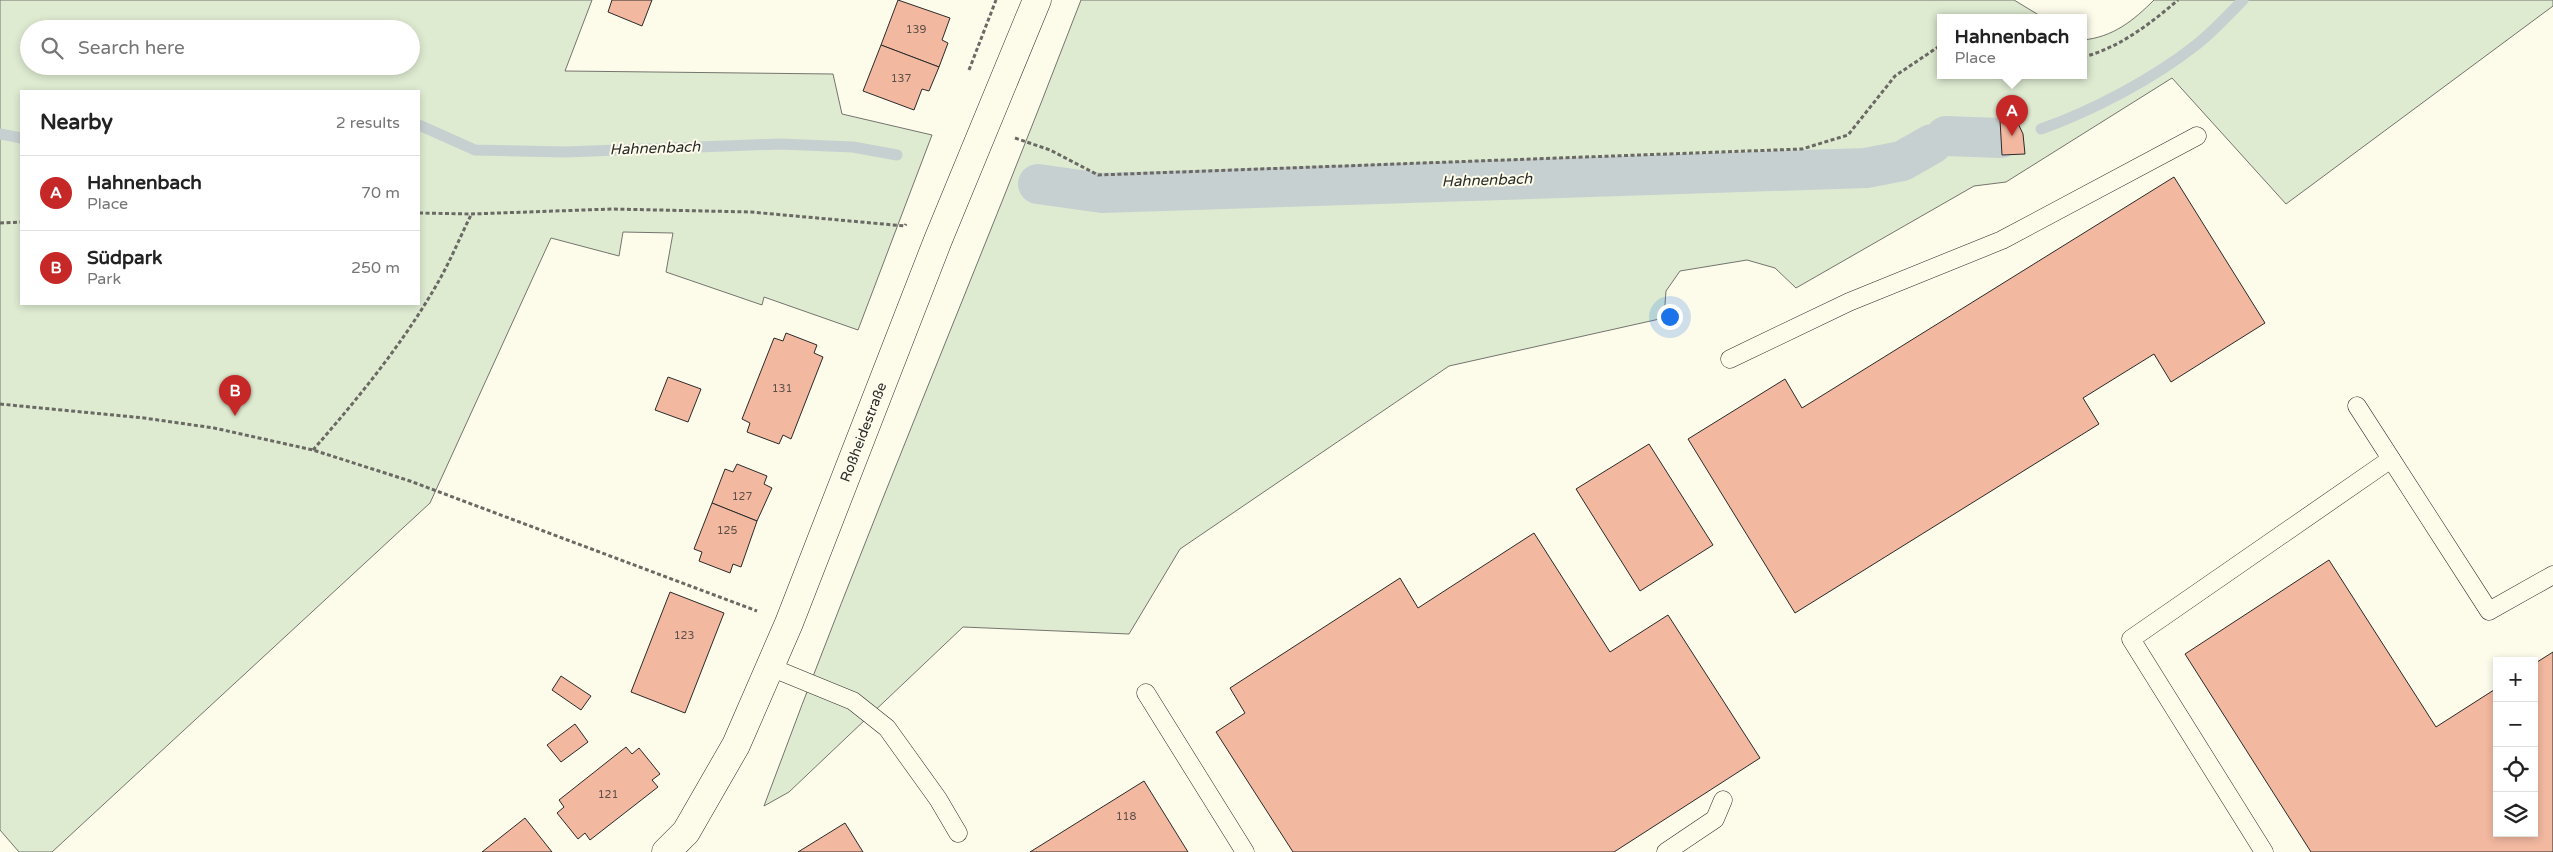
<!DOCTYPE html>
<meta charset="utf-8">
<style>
body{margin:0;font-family:"Varela Round",sans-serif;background:#f2f2f2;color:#222}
.controls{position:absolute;right:15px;bottom:15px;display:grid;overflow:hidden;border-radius:0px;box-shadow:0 2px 8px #0003}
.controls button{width:45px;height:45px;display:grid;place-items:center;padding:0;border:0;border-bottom:1px solid #e0e0e0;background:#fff;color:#222;font:25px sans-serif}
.you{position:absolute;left:1669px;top:316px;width:18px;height:18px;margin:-12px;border:4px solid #fff;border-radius:50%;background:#1a73e8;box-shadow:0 0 0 8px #1a73e833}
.badge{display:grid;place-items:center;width:32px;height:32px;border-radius:50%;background:#c62828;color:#fff;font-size:16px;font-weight:700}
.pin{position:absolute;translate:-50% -41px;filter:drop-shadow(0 1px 2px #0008)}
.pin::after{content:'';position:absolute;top:26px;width:18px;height:15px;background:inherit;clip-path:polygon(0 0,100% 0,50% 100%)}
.popup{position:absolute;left:1937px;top:14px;width:150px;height:65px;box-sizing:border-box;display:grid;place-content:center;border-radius:0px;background:#fff;filter:drop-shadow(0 1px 4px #0005);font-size:16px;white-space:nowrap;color:#767676}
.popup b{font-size:19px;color:#222}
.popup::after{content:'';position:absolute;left:50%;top:100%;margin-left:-10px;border:10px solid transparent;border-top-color:#fff}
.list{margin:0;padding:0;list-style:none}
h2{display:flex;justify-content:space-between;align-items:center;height:65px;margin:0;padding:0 20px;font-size:21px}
h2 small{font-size:16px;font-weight:400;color:#767676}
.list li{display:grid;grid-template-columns:32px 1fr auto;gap:15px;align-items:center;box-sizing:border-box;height:75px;padding:0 20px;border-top:1px solid #e0e0e0}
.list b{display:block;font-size:19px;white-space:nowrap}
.list p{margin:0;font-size:16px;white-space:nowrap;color:#767676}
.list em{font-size:16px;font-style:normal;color:#767676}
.icon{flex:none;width:28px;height:28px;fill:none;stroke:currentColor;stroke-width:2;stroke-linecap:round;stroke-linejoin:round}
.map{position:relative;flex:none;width:2553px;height:852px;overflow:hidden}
.search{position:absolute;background:#fff;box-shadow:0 2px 8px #0003;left:20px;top:20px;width:400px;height:55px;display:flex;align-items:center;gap:12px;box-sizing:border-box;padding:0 18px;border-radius:28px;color:#767676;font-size:19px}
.panel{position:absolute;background:#fff;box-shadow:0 2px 8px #0003;left:20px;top:90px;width:400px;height:215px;border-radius:0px}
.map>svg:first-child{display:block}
.green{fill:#deebd1;stroke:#74746e;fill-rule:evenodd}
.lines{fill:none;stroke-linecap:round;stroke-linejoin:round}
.stream{stroke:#c7d0d0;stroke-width:11}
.canal{stroke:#c7d0d0;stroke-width:40}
.building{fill:#f2b8a0;stroke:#2b2b2b}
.lane-casing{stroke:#2b2b2b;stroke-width:19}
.secondary-casing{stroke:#2b2b2b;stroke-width:29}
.path{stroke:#6a6964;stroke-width:3;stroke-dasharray:4 2.5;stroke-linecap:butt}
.lane{stroke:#fdfbea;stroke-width:18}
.secondary{stroke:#fdfbea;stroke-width:28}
.labels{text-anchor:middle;stroke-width:4;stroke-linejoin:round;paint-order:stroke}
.number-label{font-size:11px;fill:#5d4e48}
.street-label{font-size:14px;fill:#2b2b2b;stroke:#fdfbea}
.water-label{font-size:15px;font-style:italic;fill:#2b2b2b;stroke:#fdfbea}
</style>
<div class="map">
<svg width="2553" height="852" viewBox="0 0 2553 852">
<rect width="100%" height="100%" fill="#fdfbea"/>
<!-- green -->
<g class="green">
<path d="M0,0H592L565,71L833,74L842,114L932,135L858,330L764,297L762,305L666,272L673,233L623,232L619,256L551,238L430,503L52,852H19L0,830ZM29,29H411V66H29ZM21,91H419V304H21Z"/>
<path d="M1081,0H2014L2042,17H1941V75H2083V40C2113,37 2133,21 2154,0H2553V6L2286,204L2172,78L2006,182L1974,186L1796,288L1775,268L1747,260L1680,271L1666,291L1664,318L1449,366L1180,549L1129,634L963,627L789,792L764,806C864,535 978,269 1081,0Z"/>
</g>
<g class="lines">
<!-- stream -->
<g class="stream">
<polyline points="419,125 475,150 565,152 780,144 853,147 897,155"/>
<path d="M2041,129C2092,111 2153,79 2196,45C2213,32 2228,15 2243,0"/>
<polyline points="0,134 21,138"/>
</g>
<!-- canal -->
<g class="canal">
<polyline points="1946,136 2001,138"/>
<polyline points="1038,184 1102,193 1866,168 1902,161 1932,144"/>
</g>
</g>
<!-- building -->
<g class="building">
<polygon points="612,0 652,0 642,26 608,12"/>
<polygon points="898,0 950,18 942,40 948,43 939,67 881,45"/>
<polygon points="881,45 939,67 929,91 922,89 914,110 863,91"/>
<polygon points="2016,119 2023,134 2025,154 2002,155 2000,120"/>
<polygon points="2174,177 2265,323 2171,382 2154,354 2083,398 2099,424 1795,613 1688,439 1785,379 1802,408"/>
<polygon points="786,333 817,345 814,353 823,357 791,439 783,435 779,444 747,432 750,423 742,419 774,338 783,341"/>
<polygon points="668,377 701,389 688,422 655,410"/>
<polygon points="1649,444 1713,545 1640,591 1576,489"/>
<polygon points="737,464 767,476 764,484 772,488 757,521 712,503 725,469 733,472"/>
<polygon points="712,503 757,521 741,567 733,564 730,573 699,561 702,552 694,549"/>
<polygon points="1534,533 1610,652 1668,615 1760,758 1614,852 1293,852 1216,732 1245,713 1230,688 1400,578 1418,608"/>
<polygon points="2329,560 2436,727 2497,688 2497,833 2534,833 2534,664 2553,652 2553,852 2311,852 2185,654"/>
<polygon points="670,592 724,613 685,713 631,692"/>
<polygon points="561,676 591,696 581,710 552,690"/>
<polygon points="575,724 588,742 561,762 547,745"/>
<polygon points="626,747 632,754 639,748 660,774 652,780 658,787 590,840 585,833 578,839 557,813 564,807 559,800"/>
<polygon points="1144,781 1188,852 1030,852"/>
<polygon points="525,818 552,852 482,852"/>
<polygon points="845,823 863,852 798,852"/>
</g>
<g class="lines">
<defs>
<g id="lane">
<polyline points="1730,359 1849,302 2002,240 2197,136"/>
<polyline points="2357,406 2489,611 2553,575"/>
<polyline points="770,667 853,701 887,728 938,799 958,833"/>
<polyline points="1146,693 1245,852"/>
<polyline points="1666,852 1715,819 1723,800"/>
<polyline points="2264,852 2131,639 2391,459"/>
</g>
<polyline id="secondary" points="666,852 686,832 736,745 789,623 938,240 1037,0"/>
</defs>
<!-- lane casing -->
<use href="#lane" class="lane-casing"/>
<!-- secondary casing -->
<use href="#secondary" class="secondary-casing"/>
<!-- path -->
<g class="path">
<path d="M2083,57C2119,48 2150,24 2178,0"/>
<polyline points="969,70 996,0"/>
<polyline points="1015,138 1050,150 1098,175 1802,149 1848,135 1895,76 1941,45"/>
<polyline points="419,213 471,214 612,209 751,212 905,226 906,224"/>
<polyline points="0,223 21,222"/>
<polyline points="0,404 144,418 214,428 313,450 410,481 757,611"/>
<path d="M313,450C360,396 406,340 441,277C452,257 461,235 471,215"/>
</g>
<!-- lane -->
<use href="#lane" class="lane"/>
<!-- secondary -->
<use href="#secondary" class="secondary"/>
</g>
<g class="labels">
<!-- number labels -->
<g class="number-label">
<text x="916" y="33">139</text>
<text x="901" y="82">137</text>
<text x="782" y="392">131</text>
<text x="742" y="500">127</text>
<text x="727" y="534">125</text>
<text x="684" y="639">123</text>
<text x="608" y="798">121</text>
<text x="1126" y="820">118</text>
</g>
<!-- street labels -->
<g class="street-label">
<text transform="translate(863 432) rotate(-69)" y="5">Roßheidestraße</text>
</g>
<!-- water labels -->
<g class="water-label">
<text transform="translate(655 148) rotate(-2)" y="5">Hahnenbach</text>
<text transform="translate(1487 180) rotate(-2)" y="5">Hahnenbach</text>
</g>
</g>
</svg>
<div class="controls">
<button>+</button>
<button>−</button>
<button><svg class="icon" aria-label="locate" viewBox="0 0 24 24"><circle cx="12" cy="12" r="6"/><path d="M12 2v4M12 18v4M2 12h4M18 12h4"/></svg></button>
<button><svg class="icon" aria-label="layers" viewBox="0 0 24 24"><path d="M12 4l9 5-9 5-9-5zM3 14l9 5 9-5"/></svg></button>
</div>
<div class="you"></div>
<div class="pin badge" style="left:2012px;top:136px">A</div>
<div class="popup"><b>Hahnenbach</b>Place</div>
<div class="pin badge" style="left:235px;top:416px">B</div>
<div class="search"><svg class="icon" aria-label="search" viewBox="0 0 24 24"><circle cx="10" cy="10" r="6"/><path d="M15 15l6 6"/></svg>Search here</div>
<section class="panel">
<h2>Nearby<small>2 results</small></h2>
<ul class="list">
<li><span class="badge">A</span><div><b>Hahnenbach</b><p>Place</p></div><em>70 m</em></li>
<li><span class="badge">B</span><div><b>Südpark</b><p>Park</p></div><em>250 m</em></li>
</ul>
</section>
</div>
